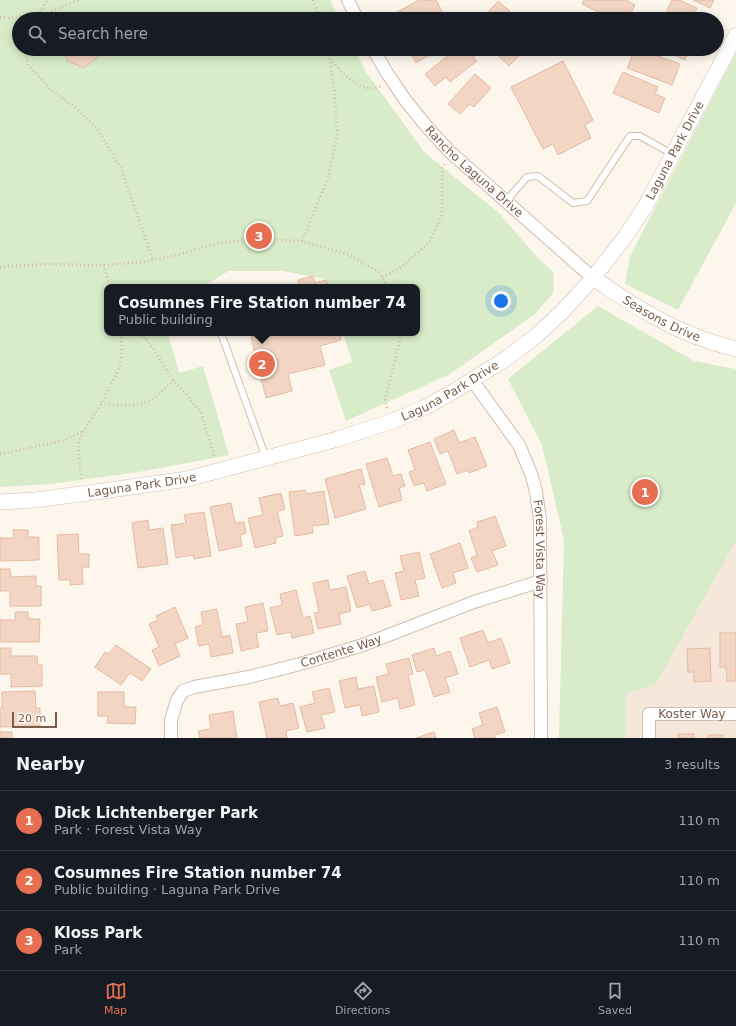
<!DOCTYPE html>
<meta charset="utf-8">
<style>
body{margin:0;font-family:"DejaVu Sans",sans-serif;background:#242831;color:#f1f3f6}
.scale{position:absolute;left:12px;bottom:10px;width:45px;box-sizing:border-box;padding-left:4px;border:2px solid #7a5c4d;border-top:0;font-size:11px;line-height:14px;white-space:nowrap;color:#7a5c4d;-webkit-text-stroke:3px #fffaf3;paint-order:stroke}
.you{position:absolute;left:501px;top:301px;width:14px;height:14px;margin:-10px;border:3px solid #fff;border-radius:50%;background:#1a73e8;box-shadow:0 0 0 6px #1a73e833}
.badge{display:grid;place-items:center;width:26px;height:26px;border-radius:50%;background:#e76f51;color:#fff;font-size:13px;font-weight:700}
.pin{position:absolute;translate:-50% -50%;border:2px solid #fff;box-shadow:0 1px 4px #0006}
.popup{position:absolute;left:104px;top:284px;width:316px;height:52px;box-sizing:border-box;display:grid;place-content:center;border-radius:8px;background:#171b24;filter:drop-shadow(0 1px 3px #0005);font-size:13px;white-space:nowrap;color:#9ea1a6}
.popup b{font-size:15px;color:#f1f3f6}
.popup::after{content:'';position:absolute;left:50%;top:100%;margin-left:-8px;border:8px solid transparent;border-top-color:#171b24}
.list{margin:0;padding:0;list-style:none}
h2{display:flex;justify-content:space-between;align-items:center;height:52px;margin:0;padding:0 16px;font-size:17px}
h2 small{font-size:13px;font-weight:400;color:#9ea1a6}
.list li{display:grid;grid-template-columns:26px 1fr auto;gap:12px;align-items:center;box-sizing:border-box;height:60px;padding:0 16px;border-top:1px solid #363941}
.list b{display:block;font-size:15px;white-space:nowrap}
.list p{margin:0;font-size:13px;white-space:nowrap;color:#9ea1a6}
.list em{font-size:13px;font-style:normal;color:#9ea1a6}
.icon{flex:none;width:22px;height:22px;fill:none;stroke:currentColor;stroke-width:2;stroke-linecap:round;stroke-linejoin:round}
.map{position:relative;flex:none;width:736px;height:738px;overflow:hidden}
.search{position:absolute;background:#171b24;box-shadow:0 2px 10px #0003;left:12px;right:12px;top:12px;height:44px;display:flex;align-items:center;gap:10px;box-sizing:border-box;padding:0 14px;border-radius:22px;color:#9ea1a6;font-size:15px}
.sheet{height:232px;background:#171b24}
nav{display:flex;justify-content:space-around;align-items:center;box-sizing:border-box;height:56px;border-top:1px solid #363941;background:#171b24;font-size:11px;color:#9ea1a6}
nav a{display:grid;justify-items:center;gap:2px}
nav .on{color:#e76f51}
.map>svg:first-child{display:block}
.residential{fill:#f5e8da}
.green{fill:#d8ecc9}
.building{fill:#f3d5c3;stroke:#e6bba3}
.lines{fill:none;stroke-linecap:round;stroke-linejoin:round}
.service-casing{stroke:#d1beb0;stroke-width:8}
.minor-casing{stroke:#d1beb0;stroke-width:14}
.tertiary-casing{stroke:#d1beb0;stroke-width:16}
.path{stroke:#d9b8a5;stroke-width:2.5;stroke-dasharray:1 3;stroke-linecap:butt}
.service{stroke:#fff;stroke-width:6}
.minor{stroke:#fff;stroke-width:12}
.tertiary{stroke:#fff;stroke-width:15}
.labels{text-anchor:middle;stroke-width:3;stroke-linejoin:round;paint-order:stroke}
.street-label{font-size:12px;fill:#7a5c4d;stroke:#fffaf3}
</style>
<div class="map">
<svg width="736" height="738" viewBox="0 0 736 738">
<rect width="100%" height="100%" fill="#fdf6ec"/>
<!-- residential -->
<polygon class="residential" points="736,541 736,738 626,738 626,694 656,684"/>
<!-- green -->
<g class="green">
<polygon points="0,0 330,0 339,19 19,19 19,49 355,49 366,72 425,153 499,213 538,258 554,273 553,293 535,314 450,374 346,421 329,370 352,362 343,333 417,333 417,287 328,287 325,279 282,271 228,271 203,287 107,287 107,333 168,333 179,373 203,366 229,455 145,471 52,484 0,487"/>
<polygon points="736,53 736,203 678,310 625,284 630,256"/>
<polygon points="598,306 694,361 736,369 736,541 656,684 626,694 626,738 559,738 564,540 542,445 508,379"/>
</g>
<!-- building -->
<g class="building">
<polygon points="419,0 436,0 443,13 432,19 389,19 388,17"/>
<polygon points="584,0 626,0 635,5 628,19 614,19 582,4"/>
<polygon points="672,0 679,0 697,8 694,14 705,19 668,19 664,17"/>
<polygon points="693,0 714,0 710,8"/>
<polygon points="498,1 510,11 504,19 482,19"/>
<polygon points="64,49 96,49 98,57 84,68 67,61"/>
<polygon points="408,49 440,49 416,63"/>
<polygon points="456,49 467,49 477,61 450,82 446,77 435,86 425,74"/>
<polygon points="495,49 526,49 509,66 493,51"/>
<polygon points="635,49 639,49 680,64 672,85 627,68"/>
<polygon points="660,49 690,49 685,60"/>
<polygon points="563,61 593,120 585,125 591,138 558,155 553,144 543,149 511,87"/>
<polygon points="623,72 658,87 655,94 665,98 659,113 613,93"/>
<polygon points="475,74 491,88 474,107 470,104 460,114 448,104"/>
<polygon points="313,276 315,283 326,280 328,287 299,287 298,280"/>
<polygon points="267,333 340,333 341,340 320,346 325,365 288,374 292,391 266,398 251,337"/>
<polygon points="454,430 459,443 475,437 487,466 469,473 468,470 457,474 448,451 440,454 434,439"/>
<polygon points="430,442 446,484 427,491 424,483 414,486 409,472 415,470 408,450"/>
<polygon points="387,458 393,476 401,474 405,486 399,488 402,500 379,507 366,464"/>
<polygon points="361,469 365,484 359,485 366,509 335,518 325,479"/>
<polygon points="305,490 306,494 324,491 329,524 312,526 313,533 295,536 289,492"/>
<polygon points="281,493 285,509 277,511 283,536 275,538 276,543 255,548 248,518 263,515 259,498"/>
<polygon points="231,503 235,523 244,522 246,533 240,535 242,546 219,551 210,507"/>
<polygon points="204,512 211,556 194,559 193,555 176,558 171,525 186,523 184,515"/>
<polygon points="495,516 506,546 492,551 498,565 477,572 471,558 477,555 469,531 478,527 477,522"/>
<polygon points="148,520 149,530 163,528 168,564 138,568 132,523"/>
<polygon points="13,530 28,530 28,537 39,537 39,560 0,561 0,538 14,538"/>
<polygon points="78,534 79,554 89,554 89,567 82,567 83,584 70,585 70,580 59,580 57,535"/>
<polygon points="460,543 468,568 453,573 456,583 442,588 430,554"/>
<polygon points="419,552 425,578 415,580 419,596 401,600 395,573 404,571 400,556"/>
<polygon points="0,569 10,569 11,577 36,576 36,586 41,586 41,606 10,606 10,591 0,591"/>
<polygon points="365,571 369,584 383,580 391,606 372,611 370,604 357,608 347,576"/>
<polygon points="328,580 330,590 346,587 351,611 339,614 341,624 318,629 314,613 319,612 313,583"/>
<polygon points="296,590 303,618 310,616 314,633 292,638 291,632 277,635 270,608 282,605 280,594"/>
<polygon points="263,603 268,631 256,633 259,647 241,651 236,624 248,622 245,607"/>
<polygon points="175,607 188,638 175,644 180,656 159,666 152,650 159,647 149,624 158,620 156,616"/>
<polygon points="217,609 222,637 230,635 233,653 211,657 209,644 199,646 195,627 203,625 201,612"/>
<polygon points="15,612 28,612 28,619 40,619 39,642 0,642 0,620 15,620"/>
<polygon points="483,630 488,643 501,638 510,663 492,669 489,660 470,667 460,638"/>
<polygon points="720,633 736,633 736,681 727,681 726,667 720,667"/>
<polygon points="116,645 151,669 142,681 130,673 121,685 95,667 105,652 109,654"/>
<polygon points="0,648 11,648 11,656 37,656 38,665 42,665 42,686 11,687 11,674 0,674"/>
<polygon points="434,648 436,656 450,651 458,674 445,678 450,692 434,697 425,670 417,672 412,655"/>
<polygon points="710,648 711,681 694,682 694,672 688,672 687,649"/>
<polygon points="409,658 413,674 408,675 415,705 400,709 398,698 382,702 376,677 389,674 386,664"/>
<polygon points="356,677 358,689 374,686 379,712 362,716 360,705 345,708 339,681"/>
<polygon points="329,688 335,712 321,715 325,728 307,732 300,707 315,703 312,692"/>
<polygon points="35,691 36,708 40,708 40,726 0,727 0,708 2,708 2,692"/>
<polygon points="98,692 124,692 124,707 136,707 135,724 107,723 108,716 98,716"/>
<polygon points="278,698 280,706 293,703 299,728 286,731 287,738 267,738 259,702"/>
<polygon points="497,707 505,732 494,735 495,738 475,738 472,729 483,725 479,713"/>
<polygon points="233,711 237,738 200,738 198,731 211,729 209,715"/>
<rect x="0" y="732" width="12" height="6"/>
<polygon points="434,732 436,738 416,738"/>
<rect x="678" y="734" width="16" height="4"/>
<polygon points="708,735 723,735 722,738 708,738"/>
</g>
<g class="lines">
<defs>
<g id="service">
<polyline points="506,201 527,177 538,176 573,203 587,201 630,136 640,136 672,154"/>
<polyline points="221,333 266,458"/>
</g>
<g id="minor">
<polyline points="348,0 357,19"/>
<path id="s1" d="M373,49L387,73L406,101L427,127L450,152L593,278"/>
<path id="s2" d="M472,380L519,445L532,476L536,492L540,519L541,738"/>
<path id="s3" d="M171,738V720L177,700L183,691L194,687L249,677L300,664L363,645L474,602L541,581"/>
<path id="s4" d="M649,738V714H736"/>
</g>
<g id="tertiary">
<path id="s5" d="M593,278C613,291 632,305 653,316C679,331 707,342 736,349"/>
<path id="s6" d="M0,502L35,500L110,490L187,479L338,439L393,421L426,407L456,390L507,358L536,336L562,312L593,278L625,237L645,207L736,35"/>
</g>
</defs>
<!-- service casing -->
<use href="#service" class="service-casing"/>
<!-- minor casing -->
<use href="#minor" class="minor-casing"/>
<!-- tertiary casing -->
<use href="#tertiary" class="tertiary-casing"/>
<!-- path -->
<g class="path">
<polyline points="313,0 320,19"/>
<polyline points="0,17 6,18 48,13 79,0"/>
<polyline points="36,19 40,14 47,0"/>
<polyline points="23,49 29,66 51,90 72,105 97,128 122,171 153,260"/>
<path d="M330,59C342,72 361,96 381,86"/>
<polyline points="302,241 328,178 337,136 335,95 328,49"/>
<polyline points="103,265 111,287"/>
<polyline points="0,267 45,264 103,265 143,262 174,256 215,244 251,239 302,241 349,255 379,272 388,287"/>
<polyline points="382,277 399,269 429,243 442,215 442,167 445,164"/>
<polyline points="141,333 155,351 170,376 201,412 215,458"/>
<path d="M101,404C118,405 140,408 155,397C162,392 168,385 174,380"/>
<polyline points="387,408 385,398 399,345 400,333"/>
<polyline points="0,454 62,441 82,432"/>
<polyline points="81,479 78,444 83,432 101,404 120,366 122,346 121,333"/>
</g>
<!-- service -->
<use href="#service" class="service"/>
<!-- minor -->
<use href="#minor" class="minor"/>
<!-- tertiary -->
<use href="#tertiary" class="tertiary"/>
</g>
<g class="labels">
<!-- street labels -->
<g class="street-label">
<text dy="4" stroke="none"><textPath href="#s6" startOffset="803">Laguna Park Drive</textPath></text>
<text dy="4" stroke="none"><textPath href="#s1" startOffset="160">Rancho Laguna Drive</textPath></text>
<text dy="4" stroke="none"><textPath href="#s5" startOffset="80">Seasons Drive</textPath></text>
<text dy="4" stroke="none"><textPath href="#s6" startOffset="467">Laguna Park Drive</textPath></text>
<text dy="4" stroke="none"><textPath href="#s6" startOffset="143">Laguna Park Drive</textPath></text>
<text dy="4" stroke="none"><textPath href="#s2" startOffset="188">Forest Vista Way</textPath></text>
<text dy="4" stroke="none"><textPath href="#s3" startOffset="213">Contente Way</textPath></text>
<text dy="4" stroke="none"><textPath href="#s4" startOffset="67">Koster Way</textPath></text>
</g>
</g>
</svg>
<div class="scale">20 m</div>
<div class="you"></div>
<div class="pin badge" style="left:645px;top:492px">1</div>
<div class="pin badge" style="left:262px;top:364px">2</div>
<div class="popup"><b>Cosumnes Fire Station number 74</b>Public building</div>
<div class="pin badge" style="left:259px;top:236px">3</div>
<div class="search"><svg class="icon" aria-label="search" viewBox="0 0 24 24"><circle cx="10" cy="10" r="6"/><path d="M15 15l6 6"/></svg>Search here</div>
</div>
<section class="sheet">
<h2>Nearby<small>3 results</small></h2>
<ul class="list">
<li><span class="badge">1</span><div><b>Dick Lichtenberger Park</b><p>Park · Forest Vista Way</p></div><em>110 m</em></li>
<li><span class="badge">2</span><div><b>Cosumnes Fire Station number 74</b><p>Public building · Laguna Park Drive</p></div><em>110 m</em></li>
<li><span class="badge">3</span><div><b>Kloss Park</b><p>Park</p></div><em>110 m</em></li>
</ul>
</section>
<nav>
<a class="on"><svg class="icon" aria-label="map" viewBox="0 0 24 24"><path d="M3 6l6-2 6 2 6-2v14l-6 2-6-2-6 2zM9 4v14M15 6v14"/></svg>Map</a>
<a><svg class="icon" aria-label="directions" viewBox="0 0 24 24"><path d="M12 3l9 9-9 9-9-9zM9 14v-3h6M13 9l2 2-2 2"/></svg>Directions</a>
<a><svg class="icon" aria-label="saved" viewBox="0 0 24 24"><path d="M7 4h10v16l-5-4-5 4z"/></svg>Saved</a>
</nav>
